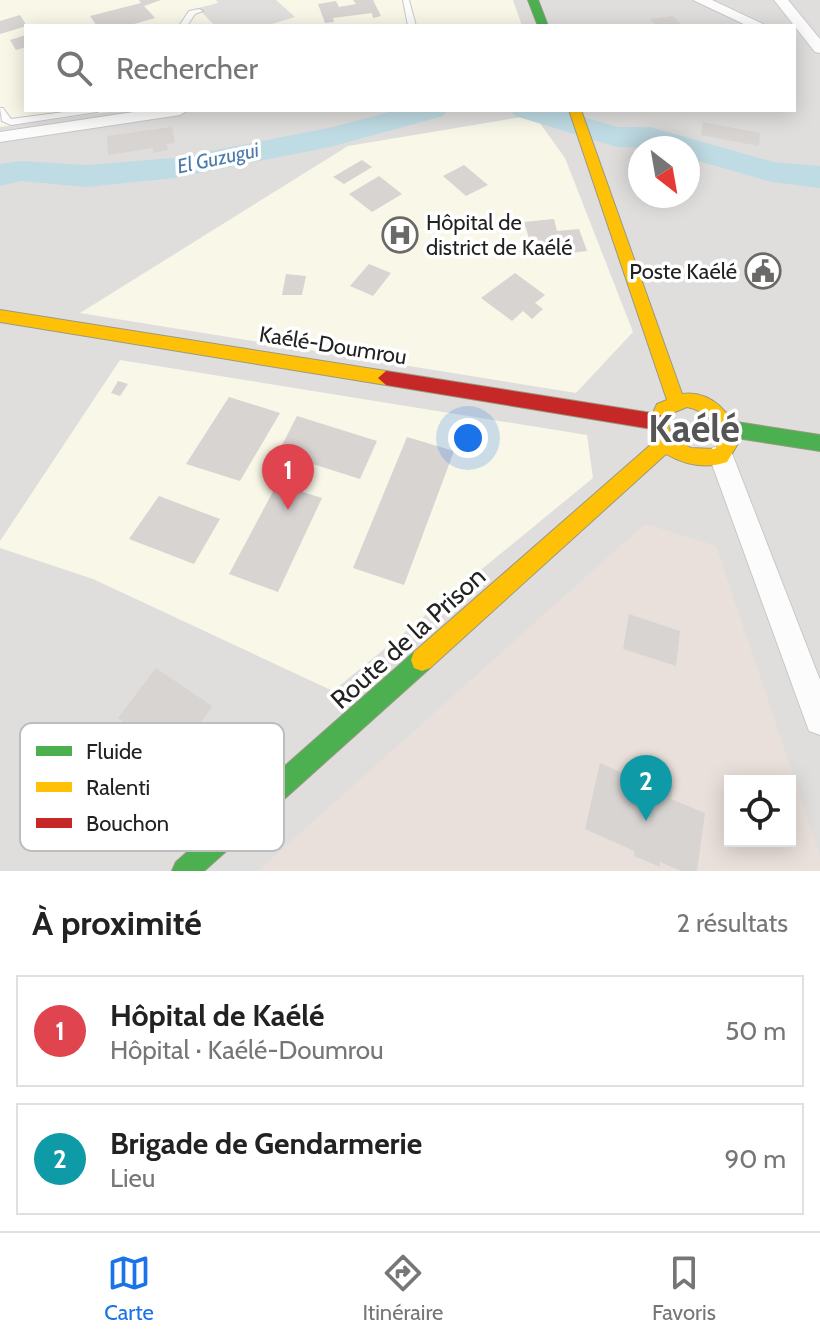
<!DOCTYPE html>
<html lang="fr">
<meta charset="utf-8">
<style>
body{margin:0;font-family:Cabin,sans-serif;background:#f2f2f2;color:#222}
.controls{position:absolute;right:24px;bottom:24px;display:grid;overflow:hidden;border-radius:0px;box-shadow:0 4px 20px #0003}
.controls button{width:72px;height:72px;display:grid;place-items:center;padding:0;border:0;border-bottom:2px solid #e0e0e0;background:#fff;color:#222;font:40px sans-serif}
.compass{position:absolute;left:628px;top:136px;width:72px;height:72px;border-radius:50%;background:#fff;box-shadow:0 4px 20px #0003;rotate:149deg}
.you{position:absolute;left:468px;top:438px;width:28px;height:28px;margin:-20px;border:6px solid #fff;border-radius:50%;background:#1a73e8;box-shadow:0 0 0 12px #1a73e833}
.badge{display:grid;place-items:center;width:52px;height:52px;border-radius:50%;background:#1a73e8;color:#fff;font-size:26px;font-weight:700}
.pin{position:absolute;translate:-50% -66px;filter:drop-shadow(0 2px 4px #0008)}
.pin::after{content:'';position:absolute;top:42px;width:28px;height:24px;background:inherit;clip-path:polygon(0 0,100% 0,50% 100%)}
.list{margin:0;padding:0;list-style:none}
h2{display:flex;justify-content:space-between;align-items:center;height:104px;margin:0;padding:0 32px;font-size:34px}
h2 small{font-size:26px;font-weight:400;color:#767676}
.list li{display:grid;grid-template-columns:52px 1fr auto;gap:24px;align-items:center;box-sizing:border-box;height:112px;margin:0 16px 16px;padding:0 16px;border:2px solid #e0e0e0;border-radius:0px}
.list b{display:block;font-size:30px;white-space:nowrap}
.list p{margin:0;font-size:26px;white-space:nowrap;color:#767676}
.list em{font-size:26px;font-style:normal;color:#767676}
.icon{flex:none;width:44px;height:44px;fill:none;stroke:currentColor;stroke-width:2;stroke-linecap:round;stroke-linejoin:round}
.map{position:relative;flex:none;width:820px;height:871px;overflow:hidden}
.search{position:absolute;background:#fff;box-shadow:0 4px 20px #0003;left:24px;right:24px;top:24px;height:88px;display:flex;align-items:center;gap:20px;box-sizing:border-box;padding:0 28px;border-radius:0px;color:#767676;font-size:30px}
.sheet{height:360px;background:#fff}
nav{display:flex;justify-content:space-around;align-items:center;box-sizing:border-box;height:112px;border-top:2px solid #e0e0e0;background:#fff;font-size:22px;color:#767676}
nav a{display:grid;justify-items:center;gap:4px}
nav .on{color:#1a73e8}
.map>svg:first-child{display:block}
.residential{fill:#dfdedc;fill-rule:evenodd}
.education{fill:#f8f7e8}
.military{fill:#eae0db;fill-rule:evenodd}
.parking{fill:#e0dfde}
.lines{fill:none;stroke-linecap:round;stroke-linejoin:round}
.river{fill:#bfdbe3;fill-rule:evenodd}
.building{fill:#d7d4d2}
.lane-casing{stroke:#c9c8c7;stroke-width:2}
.street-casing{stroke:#c9c8c7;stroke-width:2}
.fast-casing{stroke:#999a82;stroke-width:2}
.slow-casing{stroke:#999a82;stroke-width:2}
.jam-casing{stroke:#999a82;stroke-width:2}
.lane{fill:#fdfcfc;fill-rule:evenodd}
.street{fill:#fdfcfc;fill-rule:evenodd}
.fast{fill:#4caf50;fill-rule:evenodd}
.slow{fill:#ffc107;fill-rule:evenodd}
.jam{fill:#c62828;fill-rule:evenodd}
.labels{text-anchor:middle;stroke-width:7;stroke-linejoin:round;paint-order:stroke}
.far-water-label{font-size:20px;font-style:italic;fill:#4a7aab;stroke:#fff}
.poi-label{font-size:22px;fill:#222;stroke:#fff;text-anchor:start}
.street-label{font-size:22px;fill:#222;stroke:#fff}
.near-street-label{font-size:26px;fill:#222;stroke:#fff}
.town-label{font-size:38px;font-weight:bold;fill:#555;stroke:#fff}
.key{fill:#fff;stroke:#bdbdbd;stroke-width:2}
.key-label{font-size:22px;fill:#222}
</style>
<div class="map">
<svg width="820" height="871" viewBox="0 0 820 871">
<rect width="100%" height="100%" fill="#f0eeeb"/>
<!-- residential -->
<path class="residential" d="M0,0H820V871H0ZM26,26H794V110H26ZM640,148H688V196H640ZM730,781H790V841H730Z"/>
<!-- education -->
<g class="education">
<polygon points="0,0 513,0 522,26 26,26 26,110 123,110 0,127"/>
<polygon points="534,115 565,158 633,332 576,393 80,313 348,146"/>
<polygon points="120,360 587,435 593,478 333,691 93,579 0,548 0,541"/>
</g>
<!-- military -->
<path class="military" d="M645,524L716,546L820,855V871H258ZM730,781H790V841H730Z"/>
<!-- parking -->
<polygon class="parking" points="216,0 276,0 295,17 265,26 215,26 198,8 218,3"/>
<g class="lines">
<!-- river -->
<g class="river">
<polygon points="397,110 447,110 443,116 330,147 174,178 86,187 21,181 0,186 0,164 21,161 86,165 174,158 329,128"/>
<polygon points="511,110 559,110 618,127 650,127 773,162 820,166 820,188 772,182 688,158 688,148 617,147 515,116"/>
</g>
</g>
<!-- building -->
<g class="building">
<polygon points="139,0 161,0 144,6 155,18 127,26 97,26 90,16 141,3"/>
<polygon points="353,0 373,0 381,16 373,18 372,13 333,18 334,22 325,23 318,4 336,1 339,7 356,4"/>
<polygon points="20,15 27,26 0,34 0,21"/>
<polygon points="673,16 682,26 656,26 650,19"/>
<polygon points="26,35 26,47 16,50 10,40"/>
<polygon points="703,122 760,133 759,146 701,135"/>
<polygon points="172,127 175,143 167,144 168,150 153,153 153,148 108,155 107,136"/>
<polygon points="362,160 372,167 344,184 333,177"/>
<polygon points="464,165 488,185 466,196 443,176"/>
<polygon points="379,176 402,194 372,212 349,194"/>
<polygon points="554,219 557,231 579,229 587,251 535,257 524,222"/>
<polygon points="369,264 391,273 373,296 350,286"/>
<polygon points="515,273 545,295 535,303 543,309 532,319 523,311 512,321 481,298"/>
<polygon points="286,274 306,276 302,295 282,295"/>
<polygon points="118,381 128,384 120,396 111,393"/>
<polygon points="229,397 280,413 240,481 186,464"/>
<polygon points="297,416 377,441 360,479 278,453"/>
<polygon points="407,437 454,451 404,585 353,568"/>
<polygon points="277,484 322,498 278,592 229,574"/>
<polygon points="159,496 220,519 194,564 129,539"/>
<polygon points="629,614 680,631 676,666 623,649"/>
<polygon points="156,668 212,706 177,759 118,718"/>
<polygon points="600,763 641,781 642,772 673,785 671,799 705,813 697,871 681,871 660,862 660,867 634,856 634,851 585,829"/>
</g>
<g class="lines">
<defs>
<g id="lane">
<polygon points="403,0 409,0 416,26 408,26"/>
<polygon points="199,9 203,11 195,14 187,26 179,26 189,11"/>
<polygon points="0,108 3,108 11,119 79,110 101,110 97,112 11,125 2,121"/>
</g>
<g id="street">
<polygon points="693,0 712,0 767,26 748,26"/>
<polygon points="774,0 788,0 820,39 820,53 815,52"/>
<polygon points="147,110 188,110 180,115 0,142 0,132"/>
<polygon points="721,445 730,448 733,456 820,680 820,735 809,731 709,456 712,448"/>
</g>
<g id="fast">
<polygon points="528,0 538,0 548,26 538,26"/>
<polygon points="730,421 820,435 820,451 730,437 724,434 721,429 724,424"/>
<polygon points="422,649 430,652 433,660 430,668 204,871 172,871 176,862 414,652"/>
</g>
<g id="slow">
<path d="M569,110H581L682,394C711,390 733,414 740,440L727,462C706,469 685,465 666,454L430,668L422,671L414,668L411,660L414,652L655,441L649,422L657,404L667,400ZM687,407C705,411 717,421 722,439L715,449L691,448L672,437L667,422L670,414Z"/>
<polygon points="0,310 386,371 394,378 386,385 0,322"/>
</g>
<polygon id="jam" points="386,371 658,414 664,417 667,422 664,427 658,430 386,385 378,378"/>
</defs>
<!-- lane casing -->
<use href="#lane" class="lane-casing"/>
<!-- street casing -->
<use href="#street" class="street-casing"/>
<!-- fast casing -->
<use href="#fast" class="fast-casing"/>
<!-- slow casing -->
<use href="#slow" class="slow-casing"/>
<!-- jam casing -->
<use href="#jam" class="jam-casing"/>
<!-- lane -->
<use href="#lane" class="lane"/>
<!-- street -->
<use href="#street" class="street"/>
<!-- fast -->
<use href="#fast" class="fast"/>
<!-- slow -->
<use href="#slow" class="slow"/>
<!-- jam -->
<use href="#jam" class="jam"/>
</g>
<!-- icons -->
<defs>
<symbol id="hospital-ring" viewBox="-11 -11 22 22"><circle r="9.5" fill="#fff" stroke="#6a6968" stroke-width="1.5"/><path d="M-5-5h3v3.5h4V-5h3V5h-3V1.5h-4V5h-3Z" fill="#6a6968"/></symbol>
<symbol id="civic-ring" viewBox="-11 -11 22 22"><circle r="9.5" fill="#fff" stroke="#6a6968" stroke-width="1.5"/><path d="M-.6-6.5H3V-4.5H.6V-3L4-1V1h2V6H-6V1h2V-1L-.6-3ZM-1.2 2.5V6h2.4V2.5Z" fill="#6a6968"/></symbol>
</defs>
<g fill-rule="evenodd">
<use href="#hospital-ring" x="380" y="215" width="40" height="40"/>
<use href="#civic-ring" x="743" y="251" width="40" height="40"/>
</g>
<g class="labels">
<!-- far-water labels -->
<g class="far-water-label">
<text transform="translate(218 158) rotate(-12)" y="7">El Guzugui</text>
</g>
<!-- poi labels -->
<g class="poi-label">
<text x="426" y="230">Hôpital de<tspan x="426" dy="25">district de Kaélé</tspan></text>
<text x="737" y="279" text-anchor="end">Poste Kaélé</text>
</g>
<!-- street labels -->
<g class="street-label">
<text transform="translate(333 345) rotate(9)" y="8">Kaélé-Doumrou</text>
</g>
<!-- near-street labels -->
<g class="near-street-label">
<text transform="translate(408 638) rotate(-42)" y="9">Route de la Prison</text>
</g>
<!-- town labels -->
<g class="town-label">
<text x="694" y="442">Kaélé</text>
</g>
</g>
<!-- legend -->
<rect x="20" y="723" width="264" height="128" rx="12" class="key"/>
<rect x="36" y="746" width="36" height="10" fill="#4caf50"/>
<rect x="36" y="782" width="36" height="10" fill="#ffc107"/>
<rect x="36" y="818" width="36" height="10" fill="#c62828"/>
<g class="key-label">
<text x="86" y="759">Fluide</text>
<text x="86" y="795">Ralenti</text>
<text x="86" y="831">Bouchon</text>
</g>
</svg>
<div class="controls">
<button><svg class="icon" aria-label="locate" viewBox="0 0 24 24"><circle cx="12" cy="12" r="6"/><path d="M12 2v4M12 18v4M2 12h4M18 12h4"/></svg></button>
</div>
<svg class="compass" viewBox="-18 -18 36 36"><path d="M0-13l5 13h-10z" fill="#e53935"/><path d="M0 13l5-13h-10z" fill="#767676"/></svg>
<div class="you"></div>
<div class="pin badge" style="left:288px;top:510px;background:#e0444e">1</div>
<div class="pin badge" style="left:646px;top:821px;background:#0f9aa8">2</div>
<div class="search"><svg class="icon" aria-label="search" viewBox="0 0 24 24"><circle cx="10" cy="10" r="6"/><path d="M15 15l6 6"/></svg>Rechercher</div>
</div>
<section class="sheet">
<h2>À proximité<small>2 résultats</small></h2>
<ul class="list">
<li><span class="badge" style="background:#e0444e">1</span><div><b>Hôpital de Kaélé</b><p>Hôpital · Kaélé-Doumrou</p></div><em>50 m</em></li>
<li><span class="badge" style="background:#0f9aa8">2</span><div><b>Brigade de Gendarmerie</b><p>Lieu</p></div><em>90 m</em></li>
</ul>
</section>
<nav>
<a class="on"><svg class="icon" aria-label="map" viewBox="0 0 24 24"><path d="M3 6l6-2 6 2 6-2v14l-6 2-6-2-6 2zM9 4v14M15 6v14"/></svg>Carte</a>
<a><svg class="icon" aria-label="directions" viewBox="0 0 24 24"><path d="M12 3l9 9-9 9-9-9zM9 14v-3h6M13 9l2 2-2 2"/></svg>Itinéraire</a>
<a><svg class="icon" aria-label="saved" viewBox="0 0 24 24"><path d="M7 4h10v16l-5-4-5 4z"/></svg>Favoris</a>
</nav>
